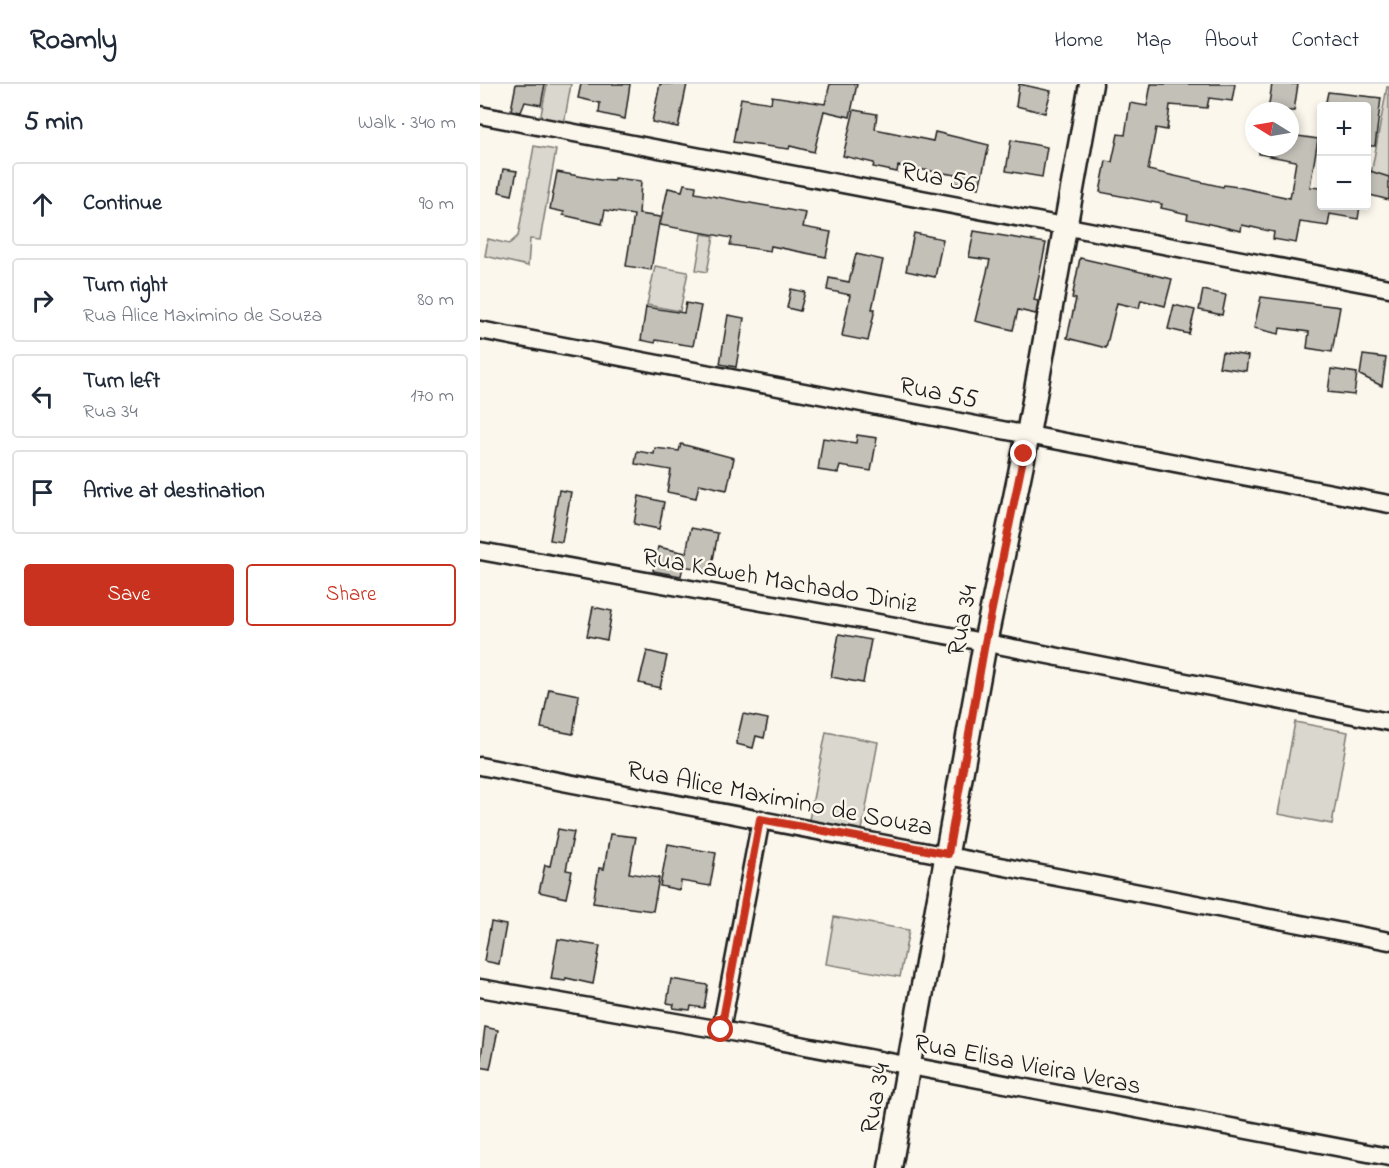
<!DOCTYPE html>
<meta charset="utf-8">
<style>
body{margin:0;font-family:"Indie Flower",sans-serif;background:#f6f6f7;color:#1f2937}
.controls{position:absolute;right:18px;top:18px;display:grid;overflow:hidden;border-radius:6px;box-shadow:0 3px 9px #0003}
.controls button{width:54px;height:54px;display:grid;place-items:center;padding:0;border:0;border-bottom:2px solid #e0e1e3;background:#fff;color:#1f2937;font:30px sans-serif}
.compass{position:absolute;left:765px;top:18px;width:54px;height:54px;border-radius:50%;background:#fff;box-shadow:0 3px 9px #0003;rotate:281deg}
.stop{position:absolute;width:18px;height:18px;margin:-14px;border:4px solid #c8321e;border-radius:50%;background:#fff}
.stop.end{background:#c8321e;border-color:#fff;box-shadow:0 2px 6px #0008}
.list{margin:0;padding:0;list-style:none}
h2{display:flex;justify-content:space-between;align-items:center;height:78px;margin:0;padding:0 24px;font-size:26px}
h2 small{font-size:20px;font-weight:400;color:#747a83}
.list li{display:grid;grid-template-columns:39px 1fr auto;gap:18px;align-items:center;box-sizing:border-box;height:84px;margin:0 12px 12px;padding:0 12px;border:2px solid #e0e1e3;border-radius:6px}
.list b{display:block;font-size:22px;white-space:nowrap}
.list p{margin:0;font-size:20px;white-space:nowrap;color:#747a83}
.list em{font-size:20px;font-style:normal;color:#747a83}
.actions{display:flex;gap:12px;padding:18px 24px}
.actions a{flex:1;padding:14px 0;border:2px solid #c8321e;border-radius:6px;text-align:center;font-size:21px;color:#c8321e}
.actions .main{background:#c8321e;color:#fff}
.icon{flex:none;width:33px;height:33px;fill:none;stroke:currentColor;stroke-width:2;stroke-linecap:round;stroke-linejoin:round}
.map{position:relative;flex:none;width:909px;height:1084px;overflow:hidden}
header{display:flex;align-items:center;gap:36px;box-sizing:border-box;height:84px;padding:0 30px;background:#fff;border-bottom:2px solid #e0e1e3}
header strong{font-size:28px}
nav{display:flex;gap:33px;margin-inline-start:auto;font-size:21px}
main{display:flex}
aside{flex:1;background:#fff}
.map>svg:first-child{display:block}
.green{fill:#dad7ce;stroke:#7b7a75;stroke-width:1.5}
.building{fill:#c3c0b8;stroke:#1c1c1c;stroke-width:1.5}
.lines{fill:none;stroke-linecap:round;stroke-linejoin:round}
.street-casing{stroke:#1c1c1c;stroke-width:21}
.secondary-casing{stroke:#1c1c1c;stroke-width:27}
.street{stroke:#fbf7ec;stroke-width:16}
.secondary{stroke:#fbf7ec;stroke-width:22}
.route{stroke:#c8321e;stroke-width:8}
.labels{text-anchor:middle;stroke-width:5;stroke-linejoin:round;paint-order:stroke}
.street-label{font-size:26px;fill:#1c1c1c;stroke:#fbf7ec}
</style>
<header>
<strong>Roamly</strong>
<nav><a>Home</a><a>Map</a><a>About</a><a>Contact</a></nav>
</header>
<main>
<aside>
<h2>5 min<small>Walk · 340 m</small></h2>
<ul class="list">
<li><svg class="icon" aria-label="ahead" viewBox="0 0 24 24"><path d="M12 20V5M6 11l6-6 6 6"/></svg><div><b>Continue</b></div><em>90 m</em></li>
<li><svg class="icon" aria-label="right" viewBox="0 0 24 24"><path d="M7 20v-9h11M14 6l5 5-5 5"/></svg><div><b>Turn right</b><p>Rua Alice Maximino de Souza</p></div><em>80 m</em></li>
<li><svg class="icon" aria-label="left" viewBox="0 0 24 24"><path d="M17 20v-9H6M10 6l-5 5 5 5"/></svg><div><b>Turn left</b><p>Rua 34</p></div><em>170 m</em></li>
<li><svg class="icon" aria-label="arrive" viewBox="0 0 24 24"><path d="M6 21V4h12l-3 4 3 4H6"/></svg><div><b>Arrive at destination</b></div></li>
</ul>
<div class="actions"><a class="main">Save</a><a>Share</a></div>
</aside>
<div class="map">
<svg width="909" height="1084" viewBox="0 0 909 1084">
<rect width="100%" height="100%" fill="#fbf7ec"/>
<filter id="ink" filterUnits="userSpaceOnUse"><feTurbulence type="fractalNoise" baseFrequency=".0167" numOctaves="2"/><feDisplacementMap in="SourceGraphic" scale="12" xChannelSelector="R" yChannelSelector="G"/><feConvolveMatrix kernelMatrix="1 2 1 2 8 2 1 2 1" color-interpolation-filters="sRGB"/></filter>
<g filter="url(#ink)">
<!-- green -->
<g class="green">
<polygon points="67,0 91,0 84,40 60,36"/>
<polygon points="907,3 909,3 909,99 890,96"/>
<polygon points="54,62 76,66 60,156 50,155 48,182 5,172 8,155 29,160 38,152"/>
<polygon points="222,150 234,152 227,188 216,186"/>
<polygon points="175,182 208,188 200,227 167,221"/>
<polygon points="815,638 868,648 852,740 798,730"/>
<polygon points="346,648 398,658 382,746 329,736"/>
<polygon points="354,833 429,846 420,893 346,880"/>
</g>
<!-- building -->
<g class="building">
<polygon points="36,0 65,0 61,21 45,18 41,28 31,26"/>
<polygon points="101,0 150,0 145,35 119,29 120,19 98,14"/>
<polygon points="180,0 207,0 198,43 172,38"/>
<polygon points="350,0 377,0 370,33 344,27 334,68 310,62 309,65 253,58 261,14 291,19 292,12 345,20"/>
<polygon points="539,0 571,7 565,29 536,22"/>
<polygon points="671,0 755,0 752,17 729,14 727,24 690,21 687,46 676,44 668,86 743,103 744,101 758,103 810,114 816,77 779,70 779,63 810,63 811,51 838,55 830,103 842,104 842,122 880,122 878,135 850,130 848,142 820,138 816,159 793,155 794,148 762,141 761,147 707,135 708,130 681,124 682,120 620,108 626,77 632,78 638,50 645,51 650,19 667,22"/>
<polygon points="792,0 818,0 814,27 788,27"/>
<polygon points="848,8 901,14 895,62 886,62 886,22 845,22"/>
<polygon points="374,26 397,30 395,45 453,57 455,48 509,61 499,104 475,99 476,91 418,82 417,88 393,83 394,79 363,72"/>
<polygon points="531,56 567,63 562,93 526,87"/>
<polygon points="23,85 37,87 32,111 19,108"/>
<polygon points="890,87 909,93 909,116 886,110"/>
<polygon points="77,88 120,96 134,97 134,94 161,97 159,130 180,133 171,186 146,182 154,131 125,126 122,140 83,131 84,128 70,125"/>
<polygon points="204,100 216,102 215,109 326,129 323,143 351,148 346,173 291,162 290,167 250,161 252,154 180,141 188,104 202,107"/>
<polygon points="494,147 566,159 554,216 558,217 556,230 538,226 533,246 495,237 510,176 489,173"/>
<polygon points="434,149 463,155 455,193 426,187"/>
<polygon points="376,170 403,176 392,225 395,225 388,257 362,252 370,211 347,206 349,194 369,198"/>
<polygon points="600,174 692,195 685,222 661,216 659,224 637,219 626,264 587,254 596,215 592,214"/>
<polygon points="311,205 325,208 320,227 307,224"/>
<polygon points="723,206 746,211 742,231 719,226"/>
<polygon points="781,213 860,223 852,268 827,264 829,248 800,244 799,250 774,244"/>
<polygon points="206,219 221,222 213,262 176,256 175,259 161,256 166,223 204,229"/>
<polygon points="694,221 715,226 709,250 688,245"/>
<polygon points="248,231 264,234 256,283 240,280"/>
<polygon points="742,268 768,272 766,287 739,283"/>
<polygon points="883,271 906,274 902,302 880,291"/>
<polygon points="851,285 877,289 874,311 848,308"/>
<polygon points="377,351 397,354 391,387 360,382 358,389 338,386 343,354 376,359"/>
<polygon points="201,360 254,374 247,406 219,400 216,414 187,408 191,386 155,380 157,367 174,370 175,364 199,367"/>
<polygon points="79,406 91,408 82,458 70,456"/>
<polygon points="159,412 184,418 179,445 154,440"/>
<polygon points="211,444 238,449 231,487 203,482 201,492 173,487 178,463 206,469"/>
<polygon points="113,523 132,527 127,556 107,552"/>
<polygon points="359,550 391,556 383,599 351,593"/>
<polygon points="167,567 187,572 180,604 159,599"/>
<polygon points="69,605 99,611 93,650 61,644"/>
<polygon points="263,630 288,635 284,654 276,652 273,664 256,660"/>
<polygon points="78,745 94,748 86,786 92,787 86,814 59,808 65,781 70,782"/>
<polygon points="130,750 156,753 149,789 179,794 173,827 113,819 119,784 124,785"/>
<polygon points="188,760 236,769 230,802 201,797 200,806 180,802"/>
<polygon points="11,838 26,841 19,880 4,877"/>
<polygon points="78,855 120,862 113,900 86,894 85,897 71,895"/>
<polygon points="191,895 228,901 224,924 211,922 210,926 193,924 194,920 187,919"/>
<polygon points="5,943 18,946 10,985 0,983"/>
</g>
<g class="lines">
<defs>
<g id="street">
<polyline points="0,31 909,204"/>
<polyline points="0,246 909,420"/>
<polyline points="0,467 487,555 909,638"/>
<polyline points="0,682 909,857"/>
<polyline points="0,904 241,946 909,1073"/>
<polyline points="241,946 281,735"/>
</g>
<polyline id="secondary" points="410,1084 505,559 548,350 611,0"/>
</defs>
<!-- street casing -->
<use href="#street" class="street-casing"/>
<!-- secondary casing -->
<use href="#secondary" class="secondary-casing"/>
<!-- street -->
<use href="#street" class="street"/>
<!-- secondary -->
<use href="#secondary" class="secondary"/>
</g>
</g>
<g class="lines" filter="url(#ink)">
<!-- route -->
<polyline class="route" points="241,946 280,735 468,770 505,559 544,370"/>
</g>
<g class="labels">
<!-- street labels -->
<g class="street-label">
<text transform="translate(459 92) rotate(11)" y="9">Rua 56</text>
<text transform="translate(459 307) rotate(11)" y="9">Rua 55</text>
<text transform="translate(300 495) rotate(10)" y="9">Rua Kaweh Machado Diniz</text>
<text transform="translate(481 536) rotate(-79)" y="9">Rua 34</text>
<text transform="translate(300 713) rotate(11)" y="9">Rua Alice Maximino de Souza</text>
<text transform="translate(548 979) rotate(11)" y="9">Rua Elisa Vieira Veras</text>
<text transform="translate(394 1014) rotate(-79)" y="9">Rua 34</text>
</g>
</g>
</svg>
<div class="controls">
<button>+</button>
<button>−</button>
</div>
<svg class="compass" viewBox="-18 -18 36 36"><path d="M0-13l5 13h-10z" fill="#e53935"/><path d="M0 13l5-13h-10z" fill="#747a83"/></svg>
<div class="stop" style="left:241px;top:946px"></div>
<div class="stop end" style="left:544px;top:370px"></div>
</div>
</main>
